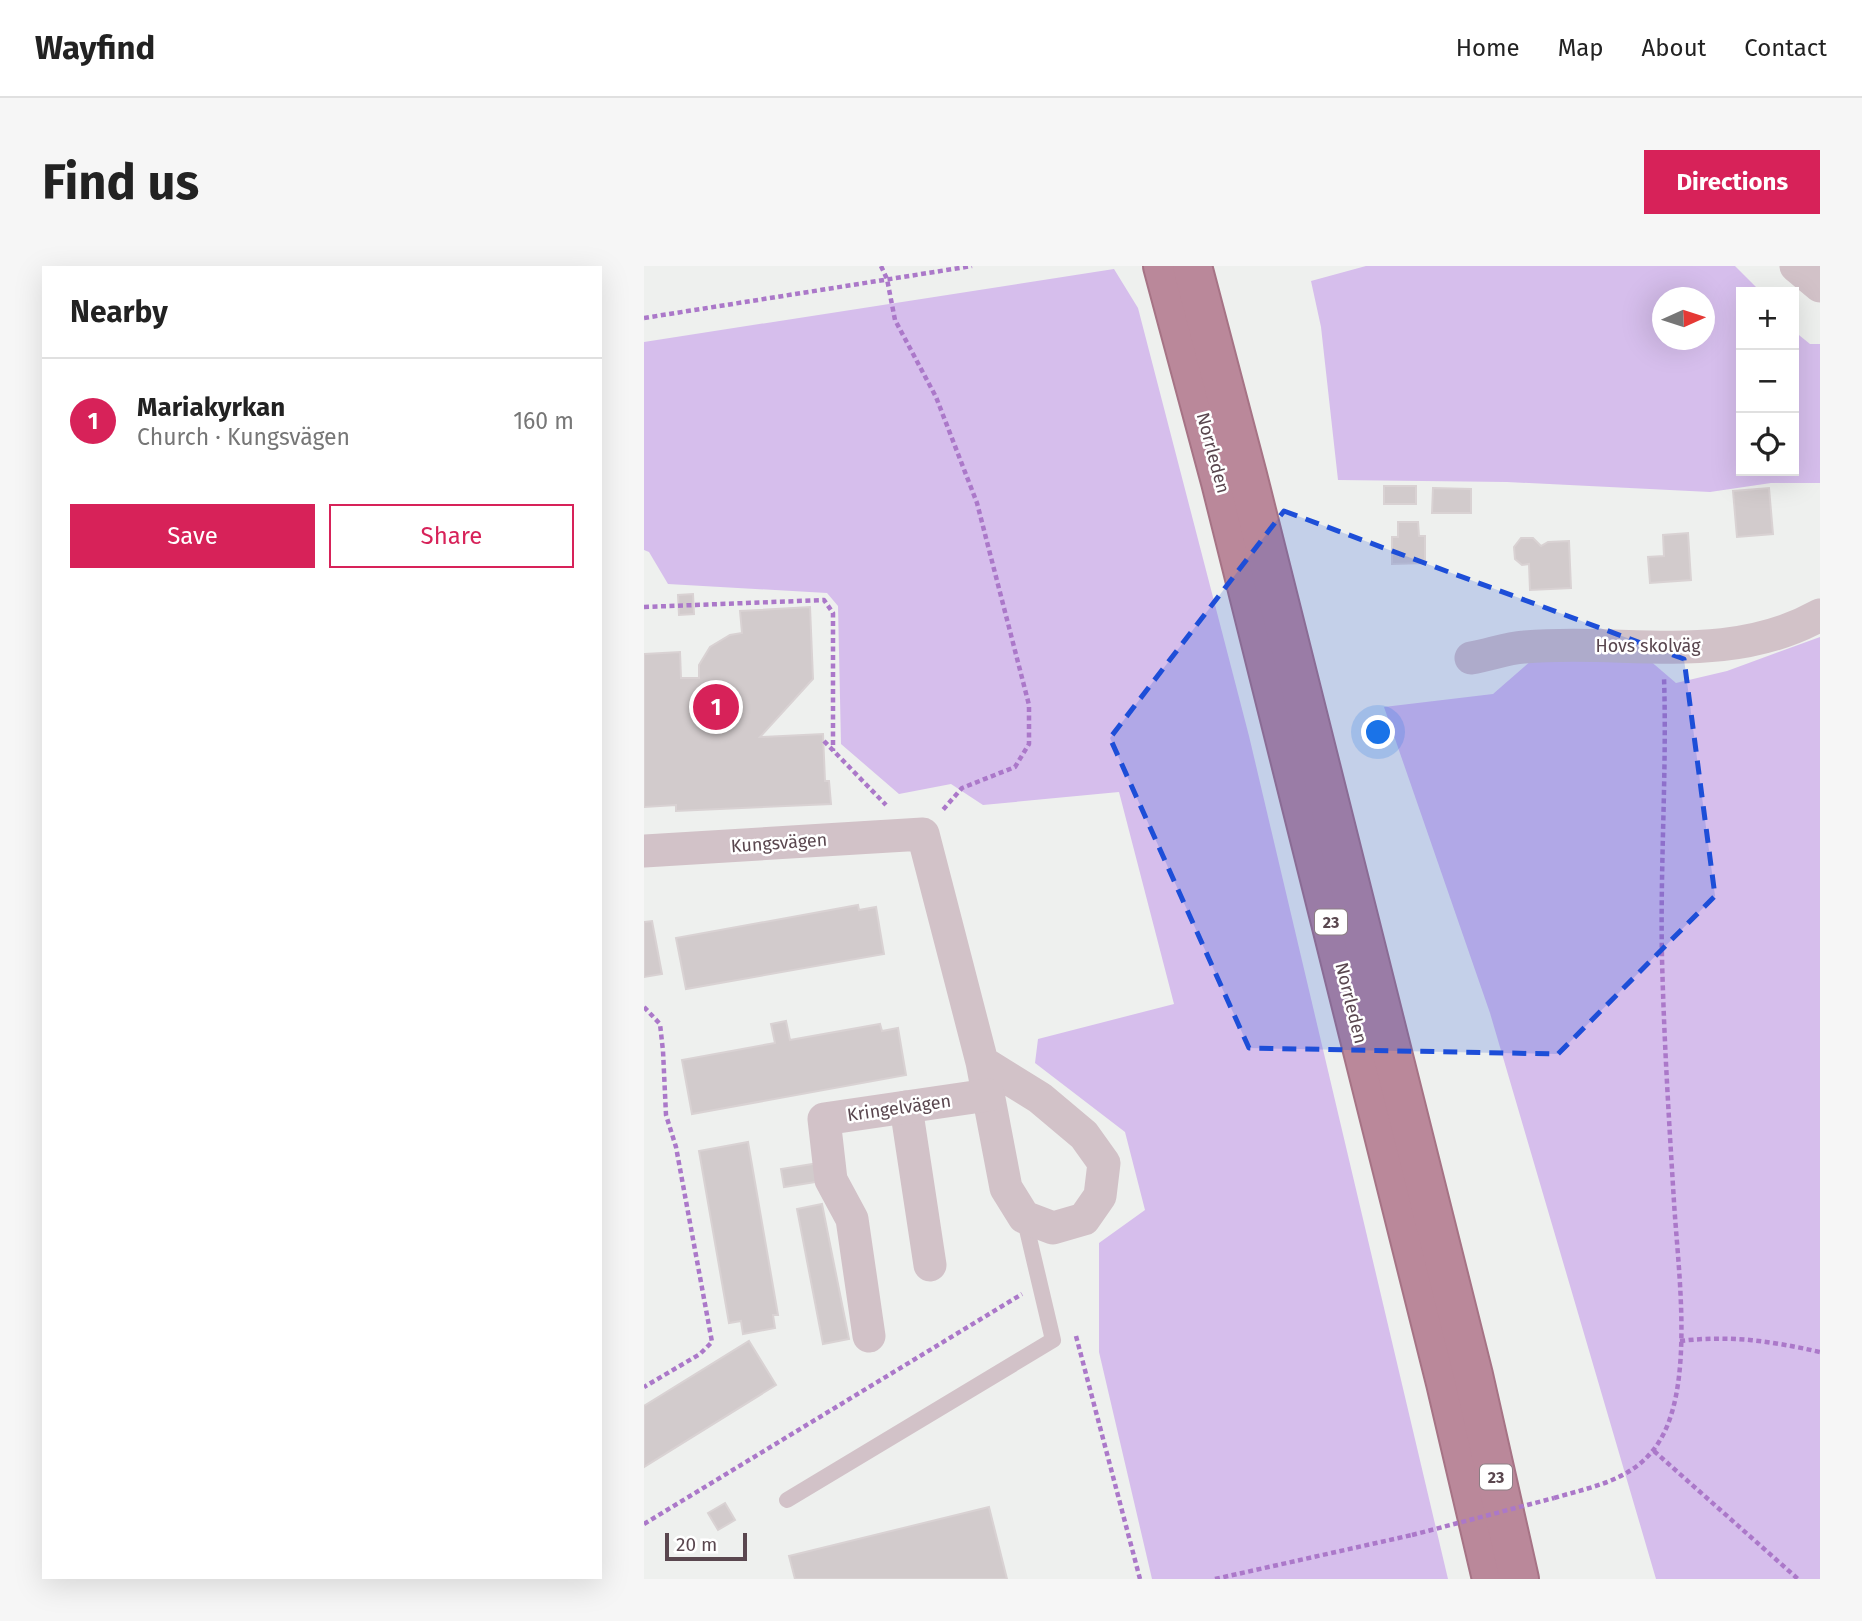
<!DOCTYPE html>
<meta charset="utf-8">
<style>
body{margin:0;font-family:"Fira Sans",sans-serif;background:#f6f6f6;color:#222}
.controls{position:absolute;right:21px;top:21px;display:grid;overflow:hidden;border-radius:0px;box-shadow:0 7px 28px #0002}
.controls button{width:63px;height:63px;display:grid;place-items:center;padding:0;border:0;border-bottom:2px solid #e0e0e0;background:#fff;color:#222;font:35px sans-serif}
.compass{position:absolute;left:1008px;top:21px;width:63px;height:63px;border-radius:50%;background:#fff;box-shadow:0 7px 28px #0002;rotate:87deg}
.scale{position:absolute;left:21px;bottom:18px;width:82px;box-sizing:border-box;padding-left:7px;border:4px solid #5a474f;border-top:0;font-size:19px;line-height:24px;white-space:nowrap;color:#5a474f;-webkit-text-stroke:5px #fff;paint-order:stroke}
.you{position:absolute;left:735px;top:467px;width:24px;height:24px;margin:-18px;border:5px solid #fff;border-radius:50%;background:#1a73e8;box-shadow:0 0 0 10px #1a73e833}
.badge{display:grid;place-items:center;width:46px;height:46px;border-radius:50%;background:#d72259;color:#fff;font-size:23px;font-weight:700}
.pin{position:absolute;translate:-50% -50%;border:4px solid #fff;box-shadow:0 2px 7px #0006}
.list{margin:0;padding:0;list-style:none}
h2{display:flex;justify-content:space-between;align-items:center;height:91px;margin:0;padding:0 28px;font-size:30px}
h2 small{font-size:23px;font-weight:400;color:#767676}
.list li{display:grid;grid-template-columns:46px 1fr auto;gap:21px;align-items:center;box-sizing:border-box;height:126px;padding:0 28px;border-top:2px solid #e0e0e0}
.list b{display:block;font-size:26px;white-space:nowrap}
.list p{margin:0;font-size:23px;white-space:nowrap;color:#767676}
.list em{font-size:23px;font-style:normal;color:#767676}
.actions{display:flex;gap:14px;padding:21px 28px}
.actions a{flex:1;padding:16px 0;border:2px solid #d72259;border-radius:0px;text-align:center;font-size:24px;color:#d72259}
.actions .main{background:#d72259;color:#fff}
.icon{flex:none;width:38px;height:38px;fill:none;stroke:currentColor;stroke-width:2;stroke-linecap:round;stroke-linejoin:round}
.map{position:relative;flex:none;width:1176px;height:1313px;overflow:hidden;border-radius:0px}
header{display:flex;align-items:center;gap:42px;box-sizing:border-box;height:98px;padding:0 35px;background:#fff;border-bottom:2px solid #e0e0e0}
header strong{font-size:33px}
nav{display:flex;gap:38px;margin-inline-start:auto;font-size:24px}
.intro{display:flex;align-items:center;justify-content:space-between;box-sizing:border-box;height:168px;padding:0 42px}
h1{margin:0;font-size:49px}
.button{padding:18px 32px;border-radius:0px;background:#d72259;color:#fff;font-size:24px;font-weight:700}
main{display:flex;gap:42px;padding:0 42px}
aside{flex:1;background:#fff;border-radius:0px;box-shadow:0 7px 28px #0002}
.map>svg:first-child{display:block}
.green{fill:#d6beec;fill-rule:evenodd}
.building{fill:#d2cbcc;stroke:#d9d2d3;stroke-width:2}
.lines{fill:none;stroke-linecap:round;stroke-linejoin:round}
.highway-casing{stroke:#a67385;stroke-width:42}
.path{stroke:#ab78c9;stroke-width:4.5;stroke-dasharray:5 3.5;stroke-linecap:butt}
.lane{stroke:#d2c2c8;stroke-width:16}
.street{stroke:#d2c2c8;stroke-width:33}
.highway{stroke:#ba889a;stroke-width:38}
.path-bridge{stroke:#ab78c9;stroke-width:4.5;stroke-dasharray:5 3.5;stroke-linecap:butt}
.marked{fill:#1d4ed8;fill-opacity:0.2;stroke:#1d4ed8;stroke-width:5;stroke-dasharray:14 9;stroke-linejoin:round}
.labels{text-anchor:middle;stroke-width:5;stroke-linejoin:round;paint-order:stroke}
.shield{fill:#fff;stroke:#8c7e84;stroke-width:2}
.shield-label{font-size:16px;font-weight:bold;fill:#5a474f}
.street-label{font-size:18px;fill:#5a474f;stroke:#fff}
</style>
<header>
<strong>Wayfind</strong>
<nav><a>Home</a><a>Map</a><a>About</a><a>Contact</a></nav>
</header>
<div class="intro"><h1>Find us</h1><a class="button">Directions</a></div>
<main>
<aside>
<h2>Nearby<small></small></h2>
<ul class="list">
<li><span class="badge">1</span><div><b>Mariakyrkan</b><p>Church · Kungsvägen</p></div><em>160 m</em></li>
</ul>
<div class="actions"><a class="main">Save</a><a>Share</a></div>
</aside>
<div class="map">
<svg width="1176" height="1313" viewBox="0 0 1176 1313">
<rect width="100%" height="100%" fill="#eef0ee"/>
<!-- green -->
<g class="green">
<path d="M722,0H1091L1117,26H1097V205H1150V65L1166,78H1176V217H1127L1066,226L863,216L694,214L677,61L667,15ZM1018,32H1060V74H1018Z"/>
<polygon points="470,3 494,42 605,470 804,1313 508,1313 455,1086 455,977 501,944 481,866 391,797 394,773 530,738 475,526 339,539 307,518 255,528 197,478 194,340 183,327 24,318 5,286 0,284 0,76"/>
<polygon points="1176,371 1176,1313 1012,1313 846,747 740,441 849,428 889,393 1004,393 1032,417 1083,405"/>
</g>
<!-- building -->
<g class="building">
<rect x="740" y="220" width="32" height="18"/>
<polygon points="789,222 827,223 827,247 788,247"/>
<polygon points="1125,222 1129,268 1093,271 1089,225"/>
<polygon points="754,256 774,256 775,270 781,270 781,297 748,298 748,271 754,271"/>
<polygon points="1044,267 1047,314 1006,317 1004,291 1020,290 1019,269"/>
<polygon points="877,272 889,272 897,280 904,276 925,275 927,322 886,324 885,298 878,299 871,293 870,281"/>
<polygon points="49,328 50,348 35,349 34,329"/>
<polygon points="166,341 169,413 116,471 179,468 181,515 185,515 187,538 32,545 32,539 0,541 0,388 36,386 37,412 55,412 55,399 66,381 86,369 98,367 96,345"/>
<polygon points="214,639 215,644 232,641 240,688 42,723 32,672"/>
<polygon points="8,655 18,708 0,711 0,656"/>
<polygon points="142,755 146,774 236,758 238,765 254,762 262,809 48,848 38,794 131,777 127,758"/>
<polygon points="104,876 134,1049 129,1049 131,1062 99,1068 97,1055 85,1057 55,885"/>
<polygon points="175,897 178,915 140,921 137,903"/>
<polygon points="178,938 205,1073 179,1078 153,943"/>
<polygon points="105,1075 132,1119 0,1201 0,1140"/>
<polygon points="81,1237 91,1254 74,1264 64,1247"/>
<polygon points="345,1241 363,1313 151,1313 145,1290"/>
</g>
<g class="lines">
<defs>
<g id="highway">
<polyline points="519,0 577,216 802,1117 848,1313"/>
<polyline points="548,0 603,209 829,1109 875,1313"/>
</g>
</defs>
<!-- highway casing -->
<use href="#highway" class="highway-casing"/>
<!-- path -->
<g class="path">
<polyline points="237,0 243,13 251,54 292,131 333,237 385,439 385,478 371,501 318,522 297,546"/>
<polyline points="0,52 328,0"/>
<polyline points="0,341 180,334 189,347 189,485"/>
<polyline points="180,475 242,539"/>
<polyline points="0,741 16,758 19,785 22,849 32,881 68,1076 56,1088 0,1121"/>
<polyline points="432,1070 496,1313"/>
<path d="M1036,1075C1088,1069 1126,1075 1176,1086"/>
<polyline points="1010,1185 1154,1313"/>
<path d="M910,1232C954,1219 997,1213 1020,1167C1049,1108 1034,1002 1030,936C1025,855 1020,774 1018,692C1016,599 1023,505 1020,411"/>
<polyline points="0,1258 378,1028"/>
<polyline points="571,1313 768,1269"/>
</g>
<!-- lane -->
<polyline class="lane" points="143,1234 409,1074 380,951"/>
<!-- street -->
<g class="street">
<polyline points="1152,0 1176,20"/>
<path d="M827,392C845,389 863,382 880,381C981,372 1083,401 1176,349"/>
<polyline points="0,585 279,568 338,796 362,922 380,951 409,962 440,953 456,930 460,897 440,869 396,832 338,796"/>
<polyline points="262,841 286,999"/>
<polyline points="225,1070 208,953 187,914 180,853 344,829"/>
</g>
<!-- highway -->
<use href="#highway" class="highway"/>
<!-- path-bridge -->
<polyline class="path-bridge" points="768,1269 910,1232"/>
</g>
<!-- marked area -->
<path class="marked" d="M640,245L1040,393L1071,630L914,788L605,782L466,472Z"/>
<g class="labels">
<!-- shield labels -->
<g class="shield">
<rect x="671" y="643.5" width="32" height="25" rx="5"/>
<rect x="836" y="1198.5" width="32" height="25" rx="5"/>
</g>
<g class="shield-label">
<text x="687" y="662">23</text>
<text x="852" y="1217">23</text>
</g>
<!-- street labels -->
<g class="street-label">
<text transform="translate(569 187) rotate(75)" y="6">Norrleden</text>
<text x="1004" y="386">Hovs skolväg</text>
<text transform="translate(135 577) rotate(-4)" y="6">Kungsvägen</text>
<text transform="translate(707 737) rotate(76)" y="6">Norrleden</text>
<text transform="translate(255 842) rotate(-8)" y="6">Kringelvägen</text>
</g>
</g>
</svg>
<div class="controls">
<button>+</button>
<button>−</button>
<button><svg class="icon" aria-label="locate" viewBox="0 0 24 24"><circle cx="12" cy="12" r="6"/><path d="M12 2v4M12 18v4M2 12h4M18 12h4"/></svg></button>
</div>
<svg class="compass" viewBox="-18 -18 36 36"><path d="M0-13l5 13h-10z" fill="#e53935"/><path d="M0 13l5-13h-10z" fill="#767676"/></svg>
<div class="scale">20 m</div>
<div class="you"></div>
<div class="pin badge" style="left:72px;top:441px">1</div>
</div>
</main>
